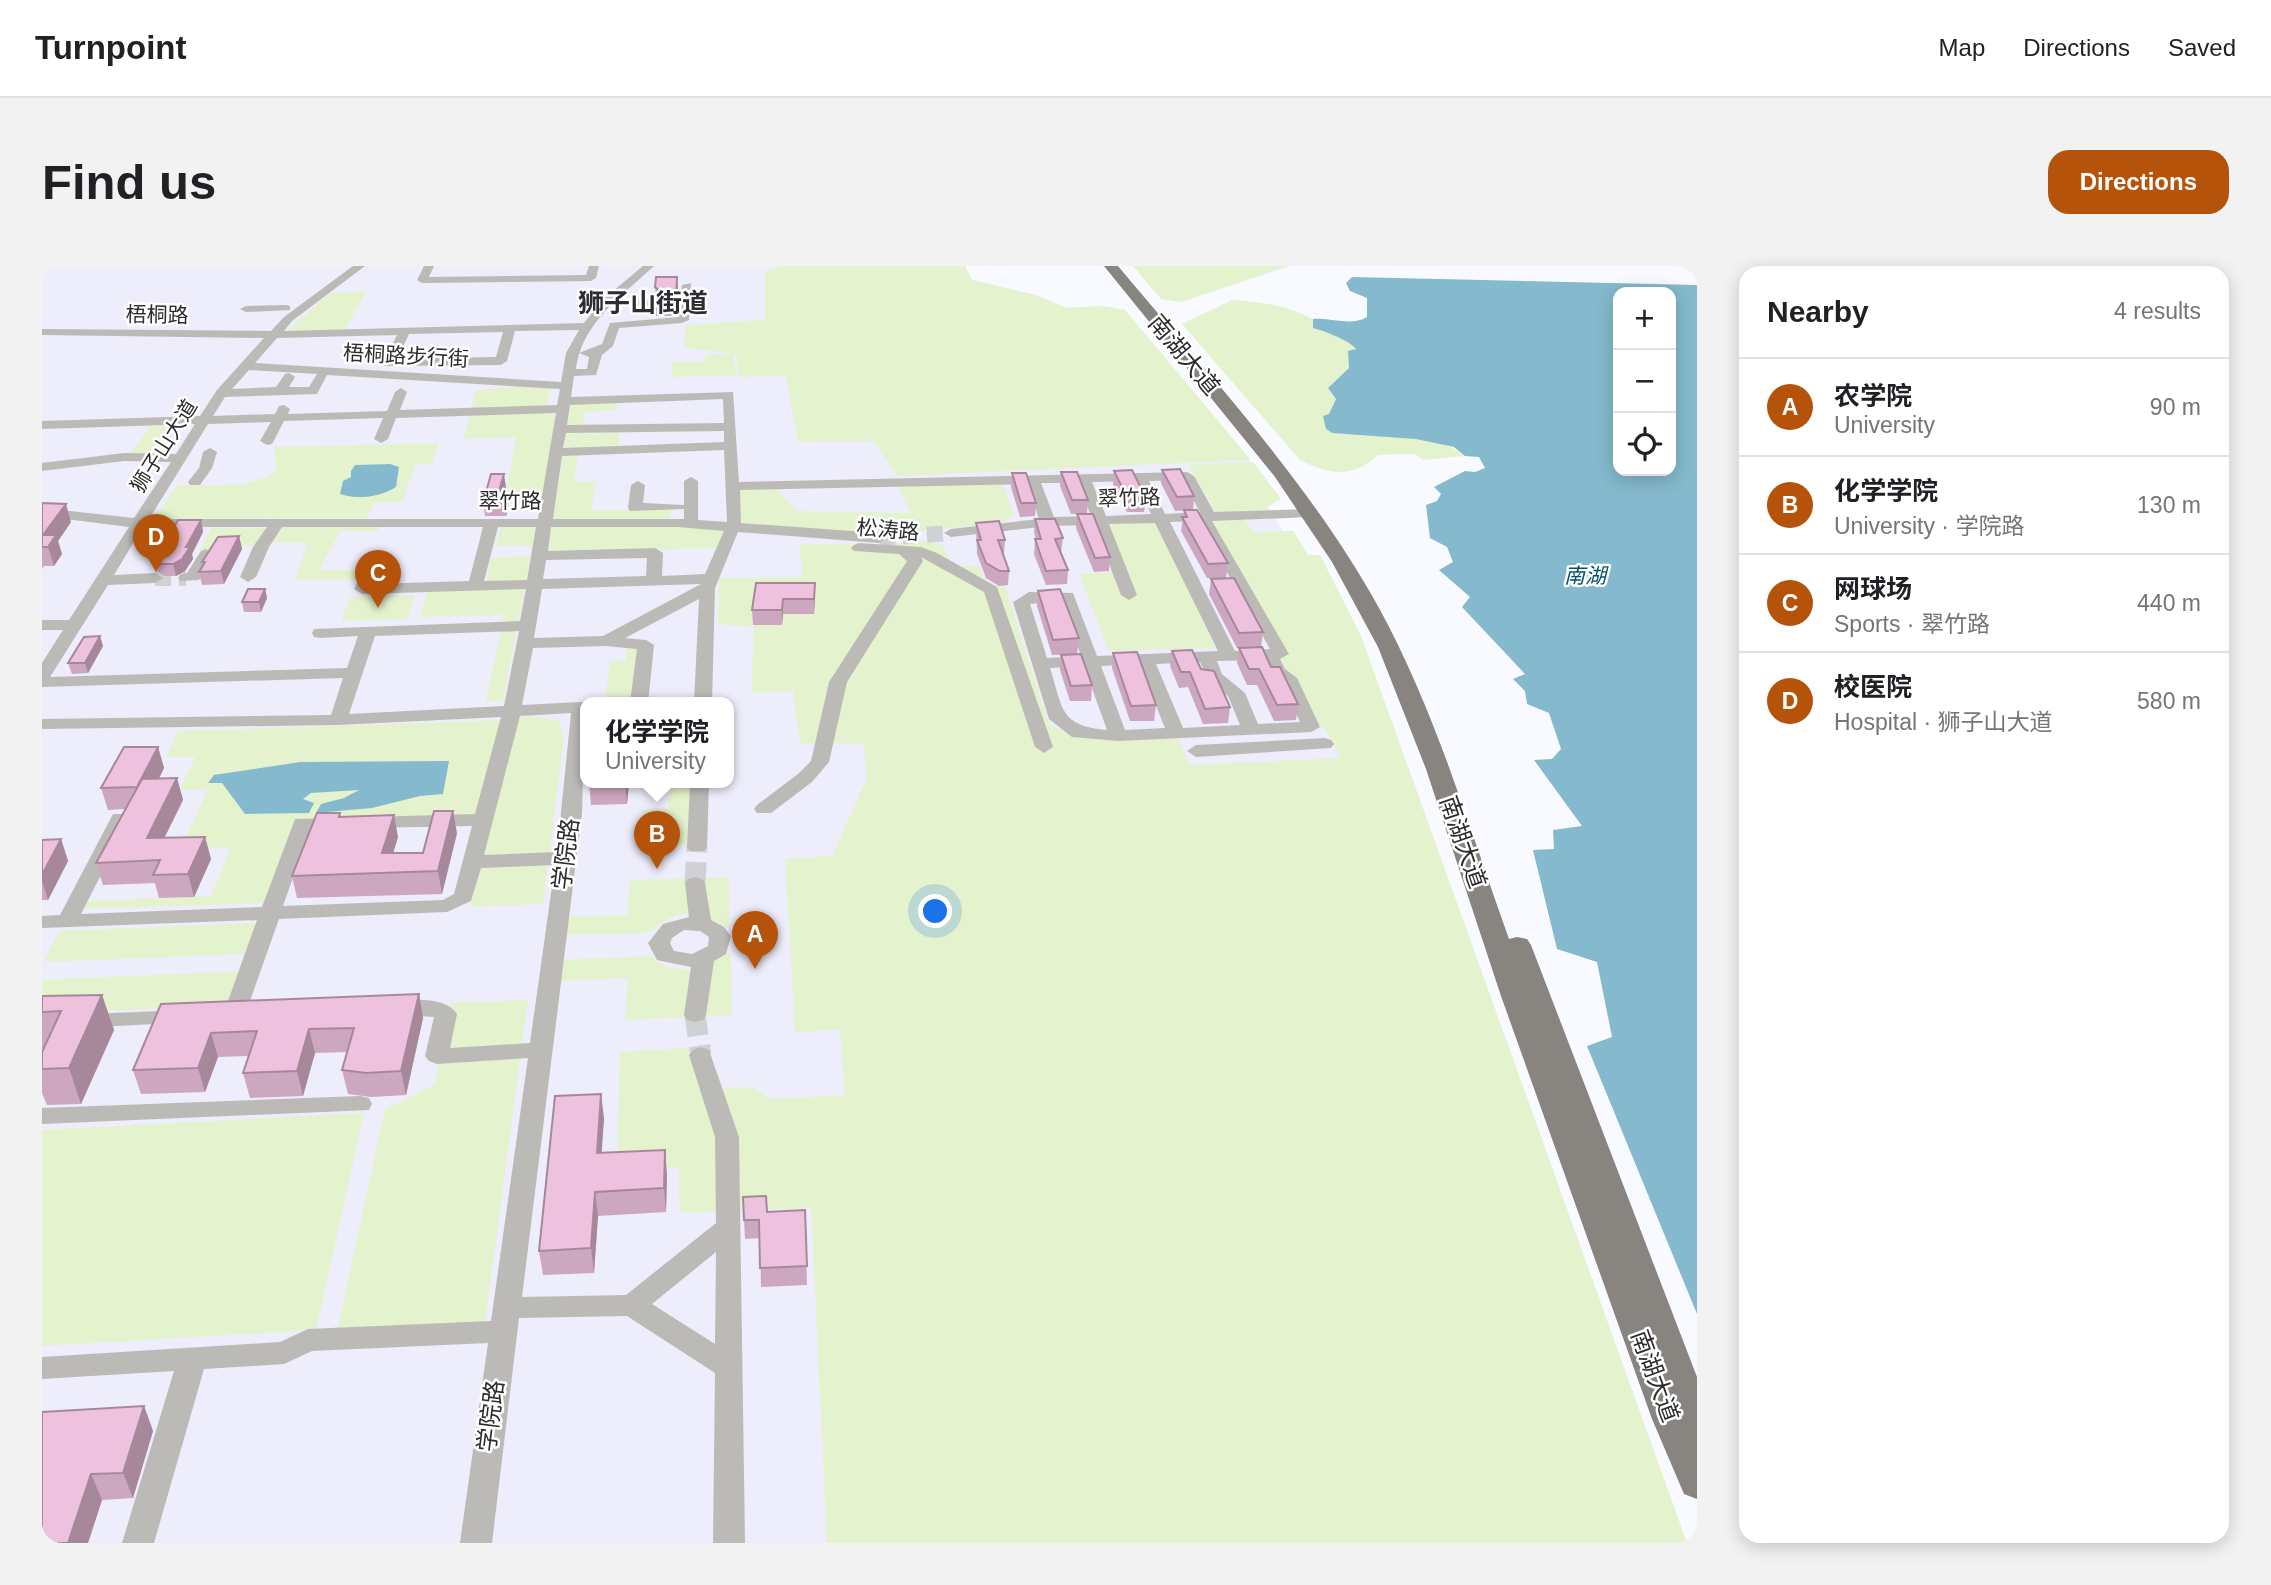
<!DOCTYPE html>
<meta charset="utf-8">
<style>
body{margin:0;font-family:Helvetica,"Noto Sans SC",sans-serif;background:#f2f2f2;color:#202124}
.controls{position:absolute;right:21px;top:21px;display:grid;overflow:hidden;border-radius:14px;box-shadow:0 4px 18px #0003}
.controls button{width:63px;height:63px;display:grid;place-items:center;padding:0;border:0;border-bottom:2px solid #e0e0e0;background:#fff;color:#202124;font:35px sans-serif}
.you{position:absolute;left:894px;top:646px;width:24px;height:24px;margin:-18px;border:5px solid #fff;border-radius:50%;background:#1a73e8;box-shadow:0 0 0 10px #1a73e833}
.badge{display:grid;place-items:center;width:46px;height:46px;border-radius:50%;background:#b45309;color:#fff;font-size:23px;font-weight:700}
.pin{position:absolute;translate:-50% -58px;filter:drop-shadow(0 2px 4px #0008)}
.pin::after{content:'';position:absolute;top:37px;width:24px;height:21px;background:inherit;clip-path:polygon(0 0,100% 0,50% 100%)}
.popup{position:absolute;left:538px;top:431px;width:154px;height:91px;box-sizing:border-box;display:grid;place-content:center;border-radius:14px;background:#fff;filter:drop-shadow(0 2px 5px #0005);font-size:23px;white-space:nowrap;color:#757577}
.popup b{font-size:26px;color:#202124}
.popup::after{content:'';position:absolute;left:50%;top:100%;margin-left:-14px;border:14px solid transparent;border-top-color:#fff}
.list{margin:0;padding:0;list-style:none}
h2{display:flex;justify-content:space-between;align-items:center;height:91px;margin:0;padding:0 28px;font-size:30px}
h2 small{font-size:23px;font-weight:400;color:#757577}
.list li{display:grid;grid-template-columns:46px 1fr auto;gap:21px;align-items:center;box-sizing:border-box;height:98px;padding:0 28px;border-top:2px solid #e0e0e0}
.list b{display:block;font-size:26px;white-space:nowrap}
.list p{margin:0;font-size:23px;white-space:nowrap;color:#757577}
.list em{font-size:23px;font-style:normal;color:#757577}
.icon{flex:none;width:38px;height:38px;fill:none;stroke:currentColor;stroke-width:2;stroke-linecap:round;stroke-linejoin:round}
.map{position:relative;flex:none;width:1655px;height:1277px;overflow:hidden;border-radius:21px}
header{display:flex;align-items:center;gap:42px;box-sizing:border-box;height:98px;padding:0 35px;background:#fff;border-bottom:2px solid #e0e0e0}
header strong{font-size:33px}
nav{display:flex;gap:38px;margin-inline-start:auto;font-size:24px}
.intro{display:flex;align-items:center;justify-content:space-between;box-sizing:border-box;height:168px;padding:0 42px}
h1{margin:0;font-size:49px}
.button{padding:18px 32px;border-radius:21px;background:#b45309;color:#fff;font-size:24px;font-weight:700}
main{display:flex;gap:42px;padding:0 42px}
aside{flex:1;background:#fff;border-radius:21px;box-shadow:0 4px 18px #0003}
.map>svg:first-child{display:block}
.built{fill:#ededfb;fill-rule:evenodd}
.green{fill:#e4f3cd}
.water{fill:#85b9cd;fill-rule:evenodd}
.lines{fill:none;stroke-linecap:round;stroke-linejoin:round}
.minor-tunnel-far1{stroke:#d0d1d5;stroke-width:16;stroke-dasharray:16 8;stroke-linecap:butt}
.minor-tunnel{stroke:#d0d1d5;stroke-width:21;stroke-dasharray:21 10;stroke-linecap:butt}
.minor{fill:#bcbab7;fill-rule:evenodd}
.major{fill:#888480;fill-rule:evenodd}
.wall{fill:#cda7bf}
.shaded-wall{fill:#a7889b}
.building{fill:#eec2de;stroke:#a7889b;stroke-width:2}
.labels{text-anchor:middle;stroke-width:5;stroke-linejoin:round;paint-order:stroke}
.far-street-label{font-size:21px;fill:#2c2c2e;stroke:#fff}
.far-water-label{font-size:21px;font-style:italic;fill:#055165;stroke:#fff}
.street-label{font-size:24px;fill:#2c2c2e;stroke:#fff}
.far-district-label{font-size:26px;font-weight:bold;fill:#2d2d32;stroke:#fff}
</style>
<header>
<strong>Turnpoint</strong>
<nav><a>Map</a><a>Directions</a><a>Saved</a></nav>
</header>
<div class="intro"><h1>Find us</h1><a class="button">Directions</a></div>
<main>
<div class="map">
<svg width="1655" height="1277" viewBox="0 0 1655 1277">
<rect width="100%" height="100%" fill="#f9faff"/>
<!-- built -->
<path class="built" d="M0,0H923L930,14L995,29L1025,42L1060,40L1083,44L1239,233L1225,241L1241,265H1251L1266,289H1278L1319,370L1645,1277H0ZM543,437H687V517H543Z"/>
<!-- green -->
<g class="green">
<polygon points="738,0 923,0 930,14 993,29 1025,42 1060,40 1083,44 1209,194 855,210 831,175 756,176 744,110 696,111 694,88 642,81 644,59 723,54 723,6"/>
<polygon points="1091,0 1247,0 1139,36 1119,33"/>
<polygon points="325,25 302,64 245,65 288,27"/>
<path d="M1190,34C1217,36 1246,39 1271,53V62C1284,66 1306,73 1314,83L1307,102L1286,122L1294,133L1284,163L1290,167C1326,169 1395,166 1423,190L1382,194L1372,188L1336,189C1311,213 1285,209 1257,193L1140,58Z"/>
<polygon points="691,88 694,109 630,111 629,96 663,95 663,89"/>
<polygon points="500,119 508,123 504,141 515,151 503,235 462,237 474,171 422,173 434,124"/>
<polygon points="575,135 573,144 542,146 541,168 577,167 577,182 537,183 532,216 554,216 549,245 629,243 628,254 511,254 529,136"/>
<polygon points="133,159 112,188 88,188 109,160"/>
<path d="M397,177L390,198L373,199L360,236L331,237L325,252L113,253L135,219C165,218 212,225 235,203L232,181Z"/>
<polygon points="1211,196 1239,233 1225,240 1228,245 1174,247 1146,199"/>
<polygon points="959,215 972,249 961,256 873,266 815,269 692,255 692,222 734,222 754,245 869,247 855,218"/>
<polygon points="1114,253 1173,382 1067,385 1037,308 1085,305 1065,255"/>
<polygon points="1202,253 1211,266 1251,265 1266,289 1278,289 1319,370 1645,1277 785,1277 769,942 638,947 636,901 575,903 578,786 656,781 657,824 710,821 730,833 803,829 798,764 753,766 743,593 790,590 825,512 821,477 758,478 751,425 709,427 712,361 676,358 677,312 761,311 757,278 834,279 885,275 900,279 911,300 937,300 946,321 963,320 1007,458 1026,468 1134,469 1148,499 1299,492 1282,461 1274,459 1232,390 1247,389 1168,256"/>
<polygon points="459,258 498,259 494,279 454,280"/>
<polygon points="510,259 685,262 678,282 505,286"/>
<polygon points="237,261 337,261 336,265 298,265 277,304 318,304 315,314 254,314 265,277 224,277"/>
<path d="M169,262H226L213,279C193,279 177,283 158,284Z"/>
<polygon points="489,290 484,316 444,317 449,292"/>
<polygon points="483,321 461,435 444,435 462,349 378,351 386,324"/>
<polygon points="373,329 365,353 299,355 308,331"/>
<polygon points="584,380 596,382 591,436 563,437 568,395 584,394"/>
<polygon points="486,450 516,454 522,471 501,638 428,641 450,551 256,554 226,637 42,643 46,635 169,630 189,581 139,582 166,523 138,524 153,491 124,491 136,465 467,454"/>
<polygon points="597,517 652,517 650,579 599,581 602,544 626,543 628,518"/>
<path d="M687,611V662C680,662 664,649 648,648C628,648 623,656 609,665C601,669 535,668 521,669L524,651L585,649L588,614Z"/>
<polygon points="215,657 204,688 2,696 17,665"/>
<polygon points="683,687 689,687 690,749 583,754 586,712 518,715 521,694 609,690 623,701 648,704 665,700"/>
<polygon points="199,705 186,740 0,747 0,714"/>
<polygon points="486,734 443,1056 295,1065 343,843 393,818 408,737"/>
<polygon points="322,847 274,1064 0,1080 0,864"/>
</g>
<!-- water -->
<g class="water">
<path d="M1310,11L1655,19V1048L1545,780L1570,771L1555,696L1515,683L1491,584L1512,583L1511,564L1540,560L1492,494L1510,493L1519,483L1507,447L1485,438L1483,425L1471,413L1483,408L1420,341L1428,331L1397,304L1411,296L1405,281L1388,272L1384,239L1395,235L1399,228L1392,221L1423,205L1433,206L1443,202L1437,191L1423,190L1412,181L1374,173L1290,167L1284,163L1281,150L1287,148L1294,133L1286,122L1307,102L1306,85L1314,83C1307,74 1282,65 1271,62V53C1290,51 1308,61 1325,51V32L1308,25L1304,17ZM1629,26V205H1576V26Z"/>
<path d="M348,198L357,201L354,221C339,231 315,234 298,228L301,215L309,211V205L313,199Z"/>
<polygon points="407,495 401,528 378,530 330,542 274,547 279,538 302,532 317,524 269,527 261,533 272,537 267,547 203,548 180,517 166,517 172,509 258,496"/>
</g>
<g class="lines">
<!-- minor-tunnel-far1 -->
<g class="minor-tunnel-far1">
<polyline points="837,272 909,267"/>
<polyline points="113,312 144,312"/>
</g>
<!-- minor-tunnel -->
<g class="minor-tunnel">
<polyline points="653,617 655,581"/>
<polyline points="653,749 659,789"/>
</g>
<!-- minor -->
<g class="minor">
<path d="M311,0H323L250,55L242,65L542,57L559,35L601,0H612L574,34H612L618,37L612,40H568C550,59 537,78 534,103H545L547,91L537,87L560,78L568,57L637,51L640,19L649,17L647,54L640,57L577,62L571,80L560,89L554,109L532,110L529,131L691,126L697,216L1145,206L1152,210L1172,246L1268,243L1275,247L1268,251L1170,255L1247,388L1238,393L1243,403L1255,412L1278,461L1269,466L1076,475L1030,471L1007,453L971,336L987,326L1031,327L1055,390L1176,385L1113,257L1067,258L1095,329L1087,334L1079,329L1052,259L1006,260L909,271L902,267L909,263L997,253L985,218L698,224L699,257L837,267L845,272L837,277L696,266L673,322L670,437H652L657,333L583,372L604,374L612,379L606,437H588L595,383L564,380L491,382L480,439L538,436L547,437H543L540,547L480,1031L584,1029L674,957L673,871L647,789L651,784L659,781L667,784L697,871L703,1277H671L673,1107L585,1050L477,1052L450,1277H418L446,1077L270,1085L242,1098L162,1103L112,1277H80L132,1105L0,1113V1091L238,1076L266,1063L449,1055L486,792L395,798L387,795L383,790L392,751L344,748L341,743L344,738C363,733 403,729 415,748L408,782L488,777L513,599L439,602L429,635L405,646L237,653L203,749L200,754L192,756L184,754L181,749L215,654L0,662V650L18,649L71,548H85L88,552L39,648L220,641L253,553L433,548L459,451L296,459L0,463V453L289,449L301,412L0,421V397L21,364H0V354H27L87,261L0,250V242L92,252L129,196L82,195L0,205V197L82,187L134,188L153,158L0,163V155L158,150L175,124L222,72L0,69V63L229,65L242,51ZM537,64L524,87L519,116L213,97L235,72L355,69L341,97L343,100L459,99L465,95L473,65ZM461,66L454,91L355,93L367,68ZM207,104L275,108L267,121H247L253,111L247,107L243,108L234,121L190,123ZM285,109L518,123L515,139L358,144L365,126L359,122L353,126L345,145L246,148L248,143L242,139L237,140L233,148L171,150L183,131L275,128ZM681,133L682,157L525,159L528,139ZM514,147L496,253H107L166,158L229,156L218,175L225,179L230,178L242,155L341,152L332,173L339,177L346,173L354,152ZM682,165V176L521,182L524,167ZM682,184L685,256L656,254V215L649,211L642,215V239L601,237L603,219L596,215L589,219L586,242L588,245L642,243V253H511L520,190ZM1140,214L1158,246L1123,248L1107,215ZM1093,215L1109,248L1064,250L1050,216ZM999,217H1036L1049,250L1012,251ZM1156,255L1228,383L1193,385L1128,256ZM101,261H225L211,281L198,311L206,316L214,311L227,281L240,261H441L427,315L330,318L336,305L328,300L323,302L312,323L320,328L484,323L478,355L272,363L270,367L272,371L278,372L316,370L305,402L8,411L66,319L113,317L121,312L113,307L72,309ZM456,261H494L485,314L442,315ZM509,261H635L682,265L663,308L620,310L621,287L613,282L506,285ZM605,292L604,310L501,313L504,294ZM659,318L561,370L492,372L500,323ZM1019,335L1039,390L1005,392L988,338ZM477,365L462,440L307,448L333,370ZM1221,394L1230,410L1239,415L1258,456L1216,458L1203,427L1180,408L1175,395ZM1158,396L1167,415L1186,430L1198,459L1141,462L1114,398ZM1097,398L1123,462L1083,464L1059,400ZM1042,400L1065,464C1017,460 1021,442 1008,402ZM529,447L515,586L442,589L478,450ZM430,560L412,628L401,634L241,640L268,563ZM674,986L673,1078L610,1038Z"/>
<polygon points="382,0 392,0 387,11 544,9 547,0 557,0 554,12 549,15 380,17 375,14"/>
<polygon points="244,39 248,40 248,44 204,46 198,43 204,40"/>
<polygon points="168,182 175,186 170,202 158,219 148,219 146,216 157,202 161,186"/>
<polygon points="817,277 879,281 895,287 955,321 1011,481 1002,487 993,481 942,326 879,291 881,295 805,416 787,496 770,516 729,547 715,547 712,543 715,539 756,508 769,495 787,416 865,295 857,288 812,285 809,282 812,279"/>
<polygon points="164,283 172,288 157,314 138,315 136,312 138,309 145,307 159,285"/>
<polygon points="1283,472 1289,474 1292,478 1289,482 1154,491 1145,485 1154,479"/>
<polygon points="648,517 667,517 665,581 662,585 648,585 645,581"/>
<path d="M653,611L660,613L663,617L669,654L682,661L689,670L684,688L672,695L664,749L661,754L653,756L645,754L642,749L649,701L615,694L606,677L621,658L647,651L643,617L646,613ZM642,664L658,665L667,671L666,680L650,688L632,685L628,677L630,672Z"/>
<polygon points="142,744 150,746 153,751 150,756 0,764 0,750"/>
<polygon points="318,830 327,832 330,838 327,844 0,858 0,842"/>
</g>
<!-- major -->
<path class="major" d="M1062,0H1076C1168,110 1267,216 1337,342C1394,446 1427,562 1467,673L1475,671L1485,673L1489,679L1655,1111V1233L1642,1228L1610,1153L1459,730L1384,503L1336,381L1290,296L1233,211Z"/>
</g>
<!-- wall -->
<g class="wall">
<polygon points="613,21 636,22 635,49 613,50 612,39 614,30"/>
<polygon points="1120,204 1152,230 1151,244 1133,245 1119,217"/>
<polygon points="1072,205 1104,232 1102,246 1085,246 1071,218"/>
<polygon points="1019,206 1046,234 1045,247 1029,248 1018,220"/>
<polygon points="970,207 994,237 993,250 978,251 969,221"/>
<polygon points="464,221 463,225 465,225 467,238 464,250 443,250 441,237"/>
<polygon points="0,237 29,256 16,275 20,288 12,300 2,300 0,303"/>
<polygon points="1142,244 1186,297 1184,312 1165,312 1139,265"/>
<polygon points="1035,248 1068,291 1067,305 1052,306 1034,262"/>
<polygon points="993,253 1021,272 1019,287 1026,304 1025,318 1004,319 992,288 993,273 994,273 992,267"/>
<polygon points="159,254 161,266 150,288 151,293 143,305 134,310 123,310 116,306 113,294"/>
<polygon points="934,257 963,274 962,288 961,288 967,305 966,319 957,320 944,312 935,288"/>
<polygon points="197,270 200,283 182,318 160,319 157,306 161,300 160,296"/>
<polygon points="1169,313 1221,366 1219,381 1202,382 1229,401 1256,438 1254,454 1232,455 1215,419 1205,419 1195,397 1197,382 1195,382 1167,328"/>
<polygon points="773,317 772,348 741,348 740,359 711,359 710,344"/>
<polygon points="223,323 225,332 219,346 202,346 200,336"/>
<polygon points="996,325 1037,372 1035,388 1010,389 995,340"/>
<polygon points="58,370 61,380 46,407 30,408 26,397"/>
<polygon points="1130,385 1159,403 1188,441 1186,457 1161,458 1146,421 1137,422 1128,400"/>
<polygon points="1071,387 1114,439 1112,455 1088,455 1070,402"/>
<polygon points="1019,389 1050,419 1049,435 1028,435 1018,404"/>
<polygon points="116,481 122,502 117,512 135,512 141,534 122,572 163,571 169,593 152,631 117,632 113,617 61,619 54,597 83,543 66,544 59,522"/>
<polygon points="547,517 587,517 585,538 549,539"/>
<polygon points="298,547 299,551 356,571 351,587 381,587 415,567 400,628 255,632 250,610"/>
<polygon points="19,573 26,595 6,634 0,634 0,574"/>
<polygon points="377,728 381,752 364,829 329,831 306,828 300,804 305,786 273,787 261,830 208,832 201,807 207,790 176,791 163,826 99,828 91,804 119,738"/>
<polygon points="60,729 72,764 39,838 5,839 0,827 0,786 2,782 0,782 0,730"/>
<polygon points="562,852 559,887 625,908 624,946 556,950 552,1007 501,1009 497,985"/>
<polygon points="763,944 765,1019 719,1021 718,972 703,973 702,954 725,946"/>
<polygon points="102,1140 111,1165 91,1232 60,1234 46,1277 0,1277 0,1146"/>
</g>
<!-- shaded-wall -->
<g class="shaded-wall">
<polygon points="635,11 636,22 635,49 613,50 612,39"/>
<polygon points="462,208 464,221 459,239 457,225"/>
<polygon points="465,225 467,238 464,250 462,237"/>
<polygon points="24,238 29,256 16,275 20,288 12,300 6,281 1,269"/>
<polygon points="159,254 161,266 150,288 151,293 143,305 134,310 131,298 144,281"/>
<polygon points="197,270 200,283 182,318 179,305"/>
<polygon points="773,317 773,332 772,348 772,333"/>
<polygon points="223,323 225,332 219,346 217,336"/>
<polygon points="741,333 741,348 740,359 740,344"/>
<polygon points="58,370 61,380 46,407 43,397"/>
<polygon points="116,481 122,502 102,543 95,521"/>
<polygon points="135,512 141,534 111,595 105,572"/>
<polygon points="583,517 587,517 585,538"/>
<polygon points="411,545 415,567 400,628 396,605"/>
<polygon points="352,549 356,571 345,607 340,587"/>
<polygon points="163,571 169,593 152,631 146,608"/>
<polygon points="19,573 26,595 6,634 0,615 0,609"/>
<polygon points="377,728 381,752 364,829 359,805"/>
<polygon points="60,729 72,764 39,838 27,802"/>
<polygon points="267,763 273,787 261,830 255,805"/>
<polygon points="169,767 176,791 163,826 156,802"/>
<polygon points="559,828 562,852 558,912 555,887"/>
<polygon points="623,884 625,908 624,946 622,922"/>
<polygon points="553,926 556,950 552,1007 549,982"/>
<polygon points="102,1140 111,1165 91,1232 81,1207"/>
<polygon points="49,1208 60,1234 46,1277 26,1277"/>
</g>
<!-- building -->
<g class="building">
<polygon points="614,11 635,11 634,37 612,39 612,31 620,27 613,21"/>
<polygon points="1138,203 1152,230 1135,231 1120,204"/>
<polygon points="1090,204 1104,232 1086,233 1072,205"/>
<polygon points="1019,206 1035,206 1046,234 1030,234"/>
<polygon points="970,207 984,207 994,237 979,237"/>
<polygon points="449,208 462,208 457,225 465,225 462,237 441,237"/>
<polygon points="0,237 24,238 1,269 14,269 6,281 0,281"/>
<polygon points="1142,244 1155,244 1186,297 1166,298 1140,251 1145,251"/>
<polygon points="1035,248 1051,248 1068,291 1053,292"/>
<polygon points="993,253 1013,253 1021,272 1013,273 1026,304 1004,305 993,273 999,273"/>
<polygon points="136,254 159,254 144,281 148,281 140,293 131,298 120,298 113,294"/>
<polygon points="957,255 963,274 956,274 967,305 958,305 944,297 935,274 939,274 934,257"/>
<polygon points="197,270 179,305 157,306 163,296 160,296 176,271"/>
<polygon points="1192,312 1221,366 1197,367 1169,313"/>
<polygon points="714,317 773,317 772,333 741,333 740,344 710,344"/>
<polygon points="206,323 223,323 217,336 200,336"/>
<polygon points="1018,323 1037,372 1011,374 996,325"/>
<polygon points="58,370 43,397 26,397 42,371"/>
<polygon points="1220,381 1229,401 1238,401 1256,438 1235,439 1217,403 1207,403 1197,382"/>
<polygon points="1150,384 1159,403 1172,405 1188,441 1163,443 1148,406 1139,406 1130,385"/>
<polygon points="1095,386 1114,439 1089,440 1071,387"/>
<polygon points="1039,388 1050,419 1029,420 1019,389"/>
<polygon points="82,481 116,481 95,521 59,522"/>
<polygon points="135,512 105,572 163,571 146,608 111,609 118,594 54,597 100,513"/>
<polygon points="392,545 411,545 396,605 250,610 275,547 298,547 297,551 352,549 340,587 381,587"/>
<polygon points="19,573 0,609 0,574"/>
<polygon points="377,728 359,805 324,807 300,804 312,762 267,763 255,805 201,807 215,765 169,767 156,802 91,804 119,738"/>
<polygon points="60,729 27,802 0,803 0,786 19,745 0,746 0,730"/>
<polygon points="559,828 555,887 623,884 622,922 553,926 549,982 497,985 513,830"/>
<polygon points="724,930 725,946 763,944 765,1000 718,1002 717,954 702,954 701,931"/>
<polygon points="102,1140 81,1207 49,1208 26,1277 0,1277 0,1146"/>
</g>
<g class="labels">
<!-- far-street labels -->
<g class="far-street-label">
<text transform="translate(115 49) rotate(1)" y="7">梧桐路</text>
<text transform="translate(364 90) rotate(3)" y="7">梧桐路步行街</text>
<text transform="translate(122 180) rotate(-58)" y="7">狮子山大道</text>
<text transform="translate(1087 232) rotate(-2)" y="7">翠竹路</text>
<text x="468" y="242">翠竹路</text>
<text transform="translate(846 264) rotate(5)" y="7">松涛路</text>
</g>
<!-- far-water labels -->
<g class="far-water-label">
<text x="1543" y="317">南湖</text>
</g>
<!-- street labels -->
<g class="street-label">
<text transform="translate(1142 89) rotate(50)" y="8">南湖大道</text>
<text transform="translate(1421 576) rotate(71)" y="8">南湖大道</text>
<text transform="translate(524 588) rotate(-83)" y="8">学院路</text>
<text transform="translate(1613 1110) rotate(70)" y="8">南湖大道</text>
<text transform="translate(449 1150) rotate(-83)" y="8">学院路</text>
</g>
<!-- far-district labels -->
<g class="far-district-label">
<text x="601" y="46">狮子山街道</text>
</g>
</g>
</svg>
<div class="controls">
<button>+</button>
<button>−</button>
<button><svg class="icon" aria-label="locate" viewBox="0 0 24 24"><circle cx="12" cy="12" r="6"/><path d="M12 2v4M12 18v4M2 12h4M18 12h4"/></svg></button>
</div>
<div class="you"></div>
<div class="pin badge" style="left:713px;top:703px">A</div>
<div class="pin badge" style="left:615px;top:603px">B</div>
<div class="popup"><b>化学学院</b>University</div>
<div class="pin badge" style="left:336px;top:342px">C</div>
<div class="pin badge" style="left:114px;top:306px">D</div>
</div>
<aside>
<h2>Nearby<small>4 results</small></h2>
<ul class="list">
<li><span class="badge">A</span><div><b>农学院</b><p>University</p></div><em>90 m</em></li>
<li><span class="badge">B</span><div><b>化学学院</b><p>University · 学院路</p></div><em>130 m</em></li>
<li><span class="badge">C</span><div><b>网球场</b><p>Sports · 翠竹路</p></div><em>440 m</em></li>
<li><span class="badge">D</span><div><b>校医院</b><p>Hospital · 狮子山大道</p></div><em>580 m</em></li>
</ul>
</aside>
</main>
